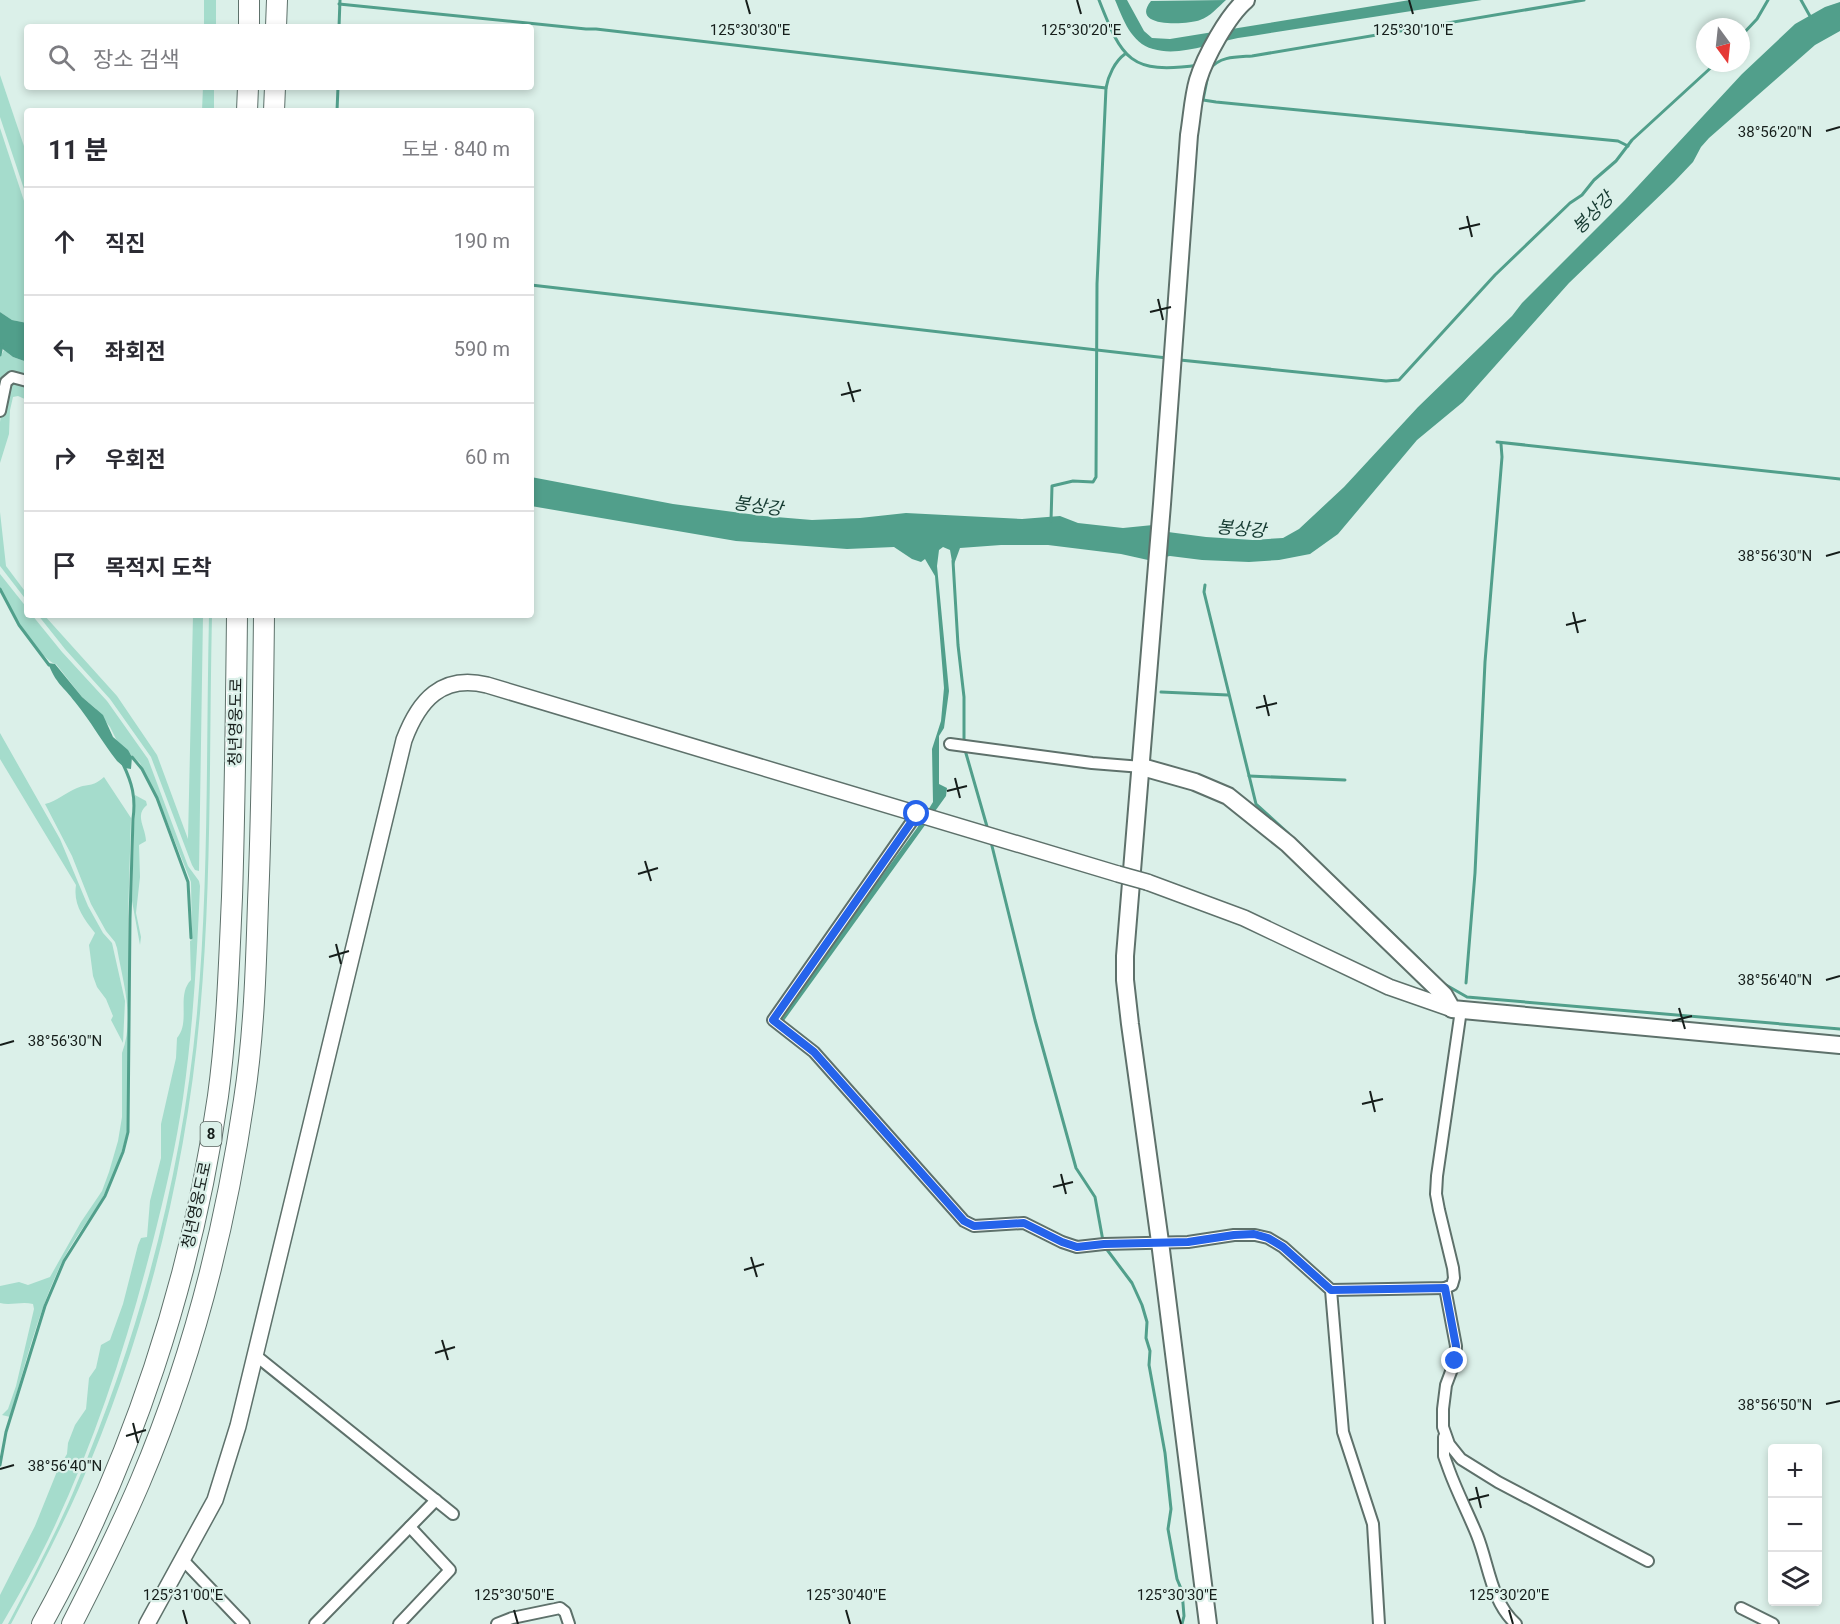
<!DOCTYPE html>
<html lang="ko">
<meta charset="utf-8">
<style>
body{margin:0;font-family:Roboto,"Noto Sans KR",sans-serif;background:#f2f2f3;color:#2b2b33}
.controls{position:absolute;right:18px;bottom:18px;display:grid;overflow:hidden;border-radius:6px;box-shadow:0 3px 9px #0003}
.controls button{width:54px;height:54px;display:grid;place-items:center;padding:0;border:0;border-bottom:2px solid #e1e1e2;background:#fff;color:#2b2b33;font:30px sans-serif}
.compass{position:absolute;left:1696px;top:18px;width:54px;height:54px;border-radius:50%;background:#fff;box-shadow:0 3px 9px #0003;rotate:165deg}
.stop{position:absolute;width:18px;height:18px;margin:-14px;border:4px solid #2563eb;border-radius:50%;background:#fff}
.stop.end{background:#2563eb;border-color:#fff;box-shadow:0 2px 6px #0008}
.list{margin:0;padding:0;list-style:none}
h2{display:flex;justify-content:space-between;align-items:center;height:78px;margin:0;padding:0 24px;font-size:26px}
h2 small{font-size:20px;font-weight:400;color:#7c7c81}
.list li{display:grid;grid-template-columns:39px 1fr auto;gap:18px;align-items:center;box-sizing:border-box;height:108px;padding:0 24px;border-top:2px solid #e1e1e2}
.list b{display:block;font-size:22px;white-space:nowrap}
.list em{font-size:20px;font-style:normal;color:#7c7c81}
.icon{flex:none;width:33px;height:33px;fill:none;stroke:currentColor;stroke-width:2;stroke-linecap:round;stroke-linejoin:round}
.map{position:relative;flex:none;width:1840px;height:1624px;overflow:hidden}
.search{position:absolute;background:#fff;box-shadow:0 3px 9px #0003;left:24px;top:24px;width:510px;height:66px;display:flex;align-items:center;gap:15px;box-sizing:border-box;padding:0 21px;border-radius:6px;color:#7c7c81;font-size:22px}
.panel{position:absolute;background:#fff;box-shadow:0 3px 9px #0003;left:24px;top:108px;width:510px;height:510px;border-radius:6px}
.map>svg:first-child{display:block}
.green{fill:#a5dccc}
.water{fill:#519f8b}
.lines{fill:none;stroke-linecap:round;stroke-linejoin:round}
.stream{stroke:#519f8b;stroke-width:3}
.street-casing{stroke:#5e716b;stroke-width:14}
.secondary-casing{stroke:#5e716b;stroke-width:18}
.primary-casing{stroke:#5e716b;stroke-width:20}
.highway-casing{stroke:#5e716b;stroke-width:22}
.street{stroke:#fff;stroke-width:10}
.secondary{stroke:#fff;stroke-width:15}
.primary{stroke:#fff;stroke-width:16}
.highway{stroke:#fff;stroke-width:20}
.secondary-bridge-casing{stroke:#5e716b;stroke-width:18;stroke-linecap:butt}
.secondary-bridge{stroke:#fff;stroke-width:15}
.route{stroke:#2563eb;stroke-width:8}
.ticks{fill:none;stroke:#161e1b;stroke-width:2}
.labels{text-anchor:middle;stroke-width:4.5;stroke-linejoin:round;paint-order:stroke}
.shield{fill:#dbf0e9;stroke:#515d59;stroke-width:1.5}
.shield-label{font-size:15px;font-weight:bold;fill:#161e1b}
.street-label{font-size:16px;fill:#161e1b;stroke:#dbf0e9}
.water-label{font-size:18px;font-style:italic;fill:#163b32;stroke:#dbf0e9}
.ticks-label{font-size:15px;text-anchor:middle;fill:#161e1b;stroke:#dbf0e9;stroke-width:4.5;stroke-linejoin:round;paint-order:stroke}
</style>
<div class="map">
<svg width="1840" height="1624" viewBox="0 0 1840 1624">
<rect width="100%" height="100%" fill="#dbf0e9"/>
<!-- green -->
<g class="green">
<rect x="204" y="0" width="12" height="27"/>
<polygon points="0,75 27,155 27,198 0,117"/>
<polygon points="203,87 214,87 214,111 202,111"/>
<polygon points="0,128 27,210 27,323 12,320 0,312"/>
<polygon points="4,350 13,357 27,362 27,379 19,376 0,394 0,357"/>
<polygon points="13,379 27,383 27,400 18,396 13,397 10,410 9,434 0,463 0,422 3,402"/>
<polygon points="0,512 6,566 27,594 27,601 0,566"/>
<path d="M0,574L27,608V615H32L62,652L107,701L148,759L188,866L199,881L200,886C197,957 193,1028 183,1098C176,1146 165,1194 153,1241C127,1343 94,1445 48,1540C34,1569 18,1596 2,1624H0V1595L35,1526L58,1469L67,1454L68,1443L75,1425L86,1409L89,1378L96,1368L101,1345L110,1340L123,1304L138,1245L141,1238L147,1237L150,1201L161,1158V1124L176,1058L177,1038C191,1022 176,995 191,980L190,941L192,940L191,882L158,799L140,763L118,743L110,727L95,708L82,697L56,664C42,662 5,602 0,588C0,584 0,578 0,574Z"/>
<polygon points="38,615 44,615 117,696 157,755 188,839 193,615 203,615 199,871 195,870 192,865 151,757 110,699 65,649"/>
<path d="M209,615H212C209,747 212,881 200,1013C186,1173 144,1341 79,1488C58,1535 35,1579 11,1624H8C32,1578 57,1532 77,1483C140,1334 182,1174 197,1013C209,881 206,747 209,615Z"/>
<path d="M0,733L60,839L88,906L103,933L112,943L125,1001L123,1043L111,1020L113,1016L106,999L97,987L93,976L89,945L95,933C83,918 73,904 76,885L0,759Z"/>
<path d="M104,777L131,818L128,918L129,1009L127,1132C121,1157 112,1183 98,1205C86,1224 71,1243 61,1264C38,1312 25,1365 10,1417L2,1415L8,1409L16,1386L34,1309L33,1304C21,1301 11,1306 0,1303V1286L19,1282L28,1285L50,1277L81,1222L102,1191L109,1172L118,1141L122,1117V1053C135,1018 123,983 117,948L115,942L106,931L91,904L72,856L45,804C57,801 65,793 77,788C89,783 91,788 104,777Z"/>
<path d="M135,795L146,801L147,805C134,815 146,828 146,841L139,845L140,877L136,913L141,937L140,945L132,901Z"/>
</g>
<!-- water -->
<g class="water">
<path d="M1115,0H1127L1144,31L1152,38L1170,39L1410,0H1482C1401,13 1320,25 1238,38C1212,43 1179,57 1153,49C1131,43 1123,19 1115,0Z"/>
<path d="M1226,0C1218,7 1210,17 1200,20C1187,25 1129,28 1151,1Z"/>
<polygon points="1840,2 1840,31 1815,45 1709,138 1701,147 1693,162 1674,182 1569,283 1463,402 1417,440 1338,534 1310,554 1279,560 1249,562 1202,560 1170,556 1148,560 1121,554 1048,545 1001,545 960,548 953,567 950,550 943,547 939,550 937,566 949,691 944,728 939,736 939,784 947,788 946,796 783,1022 777,1019 917,828 933,802 932,749 941,721 944,688 935,576 925,559 921,562 912,559 894,547 847,549 736,541 531,506 531,477 673,504 764,516 812,520 860,518 906,513 1022,519 1060,516 1078,523 1123,528 1153,525 1168,532 1206,537 1253,540 1283,538 1299,529 1344,487 1418,407 1512,316 1522,303 1625,200 1742,74 1795,24 1825,7"/>
<polygon points="0,312 12,320 27,323 27,362 13,357 0,347"/>
<path d="M48,663L55,664L82,697L103,715L113,737L128,750L132,757L131,769L125,768L117,761C102,742 90,720 75,702C63,686 56,684 48,663Z"/>
</g>
<g class="lines">
<!-- stream -->
<g class="stream">
<path d="M1099,0C1122,59 1130,75 1199,65"/>
<polyline points="1801,0 1811,18"/>
<polyline points="339,4 586,29 596,29 1106,88"/>
<polyline points="339,27 340,0"/>
<polyline points="1741,36 1757,19 1768,0"/>
<path d="M1210,69C1220,56 1237,57 1252,56L1584,0"/>
<polyline points="1208,75 1203,100 1216,102 1618,141 1628,146"/>
<polyline points="337,111 338,87"/>
<polyline points="531,285 1167,358"/>
<polyline points="0,355 2,345"/>
<polyline points="1180,360 1386,381 1399,380 1495,275 1570,203 1582,195 1594,180 1616,161 1632,140 1716,63"/>
<polyline points="1497,442 1840,479"/>
<path d="M1051,521L1052,486L1073,481L1093,482L1096,477L1097,284L1106,88C1108,76 1115,61 1125,54"/>
<polyline points="953,561 958,645 964,697 964,743"/>
<polyline points="1205,585 1204,592 1256,804 1288,833"/>
<polyline points="0,589 19,625 49,665"/>
<polyline points="1161,692 1228,695"/>
<polyline points="965,750 988,830"/>
<polyline points="132,757 142,769 157,798 188,882 191,938"/>
<polyline points="1249,776 1345,780"/>
<polyline points="991,842 1035,1020 1076,1168 1095,1197 1103,1241"/>
<polyline points="1358,900 1420,960"/>
<polyline points="1466,983 1475,873 1485,662 1502,457 1501,444"/>
<polyline points="1446,985 1467,997 1840,1029"/>
<polyline points="1105,1247 1132,1283 1142,1305 1147,1322 1146,1338 1150,1351 1149,1365 1165,1453 1171,1509 1168,1529 1177,1579 1182,1591 1184,1616 1182,1624"/>
<path d="M0,1465L6,1432L45,1306L64,1261L105,1196L123,1152L128,1132L130,918L133,819C136,797 132,783 123,764"/>
</g>
<defs>
<g id="street">
<polyline points="0,411 6,382 12,377 27,381"/>
<polyline points="950,744 1092,763 1142,767"/>
<polyline points="917,814 773,1020 814,1052 964,1221 974,1226 1024,1223 1062,1242 1077,1247 1104,1244 1188,1242 1234,1235 1255,1235 1268,1238 1283,1247 1331,1290 1343,1432 1373,1524 1379,1624"/>
<polyline points="1445,1288 1456,1346 1455,1361 1446,1385 1443,1409 1443,1427 1449,1444 1461,1459 1498,1482 1648,1561"/>
<polyline points="1331,1290 1445,1288 1452,1285 1454,1278 1453,1268 1439,1210 1436,1194 1437,1176 1461,1010"/>
<polyline points="255,1355 453,1514"/>
<path d="M1444,1437V1456L1449,1470C1457,1492 1468,1513 1477,1535C1489,1565 1491,1602 1516,1624"/>
<polyline points="183,1560 244,1624"/>
<polyline points="1741,1608 1773,1624"/>
<polyline points="315,1624 436,1500"/>
<polyline points="399,1624 450,1570 410,1527"/>
<polyline points="497,1624 512,1618 560,1608 565,1612 569,1624"/>
</g>
<g id="secondary">
<polyline points="1147,882 1244,918 1389,987 1452,1009"/>
<path d="M147,1624L215,1500L238,1426L404,740C419,700 442,674 487,685L1118,874"/>
</g>
<g id="primary">
<polyline points="1142,767 1195,782 1228,796 1288,844 1444,995 1452,1009 1840,1045"/>
<path d="M1208,1624L1160,1242L1130,1024L1125,980V956L1162,504L1189,135C1192,117 1193,97 1198,80C1205,57 1228,15 1246,0"/>
</g>
<g id="highway">
<polyline points="249,27 249,0"/>
<polyline points="276,27 277,0"/>
<polyline points="247,111 248,87"/>
<polyline points="274,111 275,87"/>
<path d="M42,1624C132,1462 192,1279 218,1096C227,1030 229,963 232,897C235,803 236,709 237,615"/>
<path d="M72,1624C96,1577 119,1531 140,1482C191,1362 225,1230 244,1100C254,1035 256,968 258,902C262,807 263,711 264,615"/>
</g>
</defs>
<!-- street casing -->
<use href="#street" class="street-casing"/>
<!-- secondary casing -->
<use href="#secondary" class="secondary-casing"/>
<!-- primary casing -->
<use href="#primary" class="primary-casing"/>
<!-- highway casing -->
<use href="#highway" class="highway-casing"/>
<!-- street -->
<use href="#street" class="street"/>
<!-- secondary -->
<use href="#secondary" class="secondary"/>
<!-- primary -->
<use href="#primary" class="primary"/>
<!-- highway -->
<use href="#highway" class="highway"/>
<defs>
<polyline id="secondary-bridge" points="1118,874 1147,882"/>
</defs>
<!-- secondary-bridge casing -->
<use href="#secondary-bridge" class="secondary-bridge-casing"/>
<!-- secondary-bridge -->
<use href="#secondary-bridge" class="secondary-bridge"/>
</g>
<g class="lines">
<!-- route -->
<polyline class="route" points="917,814 773,1020 814,1052 964,1221 974,1226 1024,1223 1062,1242 1077,1247 1104,1244 1188,1242 1234,1235 1254,1234 1268,1238 1283,1247 1331,1290 1445,1288 1456,1346 1455,1361"/>
</g>
<!-- ticks -->
<path class="ticks" d="M746,0L750,14M1077,0L1081,14M1409,0L1413,14M1826,131L1840,127M1467,216L1472,237M1459,229L1480,224M1158,299L1163,320M1150,312L1171,307M848,382L854,402M841,395L861,390M1826,556L1840,552M1573,612L1578,633M1566,625L1586,620M1264,695L1269,716M1256,708L1277,703M955,778L960,798M947,791L967,786M645,861L651,881M638,874L658,868M336,944L341,964M329,957L349,951M1826,980L1840,976M1679,1008L1685,1029M1672,1021L1692,1016M0,1045L14,1041M1370,1091L1375,1112M1362,1104L1383,1099M1061,1174L1066,1194M1053,1187L1073,1182M751,1257L757,1277M744,1270L764,1264M442,1340L448,1360M435,1353L455,1347M1826,1404L1840,1401M133,1423L138,1443M126,1436L146,1430M0,1469L14,1465M1476,1487L1481,1508M1469,1500L1489,1495M183,1610L187,1624M514,1610L518,1624M846,1610L850,1624M1177,1610L1181,1624M1509,1610L1513,1624"/>
<g class="labels">
<!-- shield labels -->
<rect class="shield" x="200.5" y="1122" width="21" height="24" rx="4.5"/>
<g class="shield-label">
<text x="211" y="1139">8</text>
</g>
<!-- street labels -->
<g class="street-label">
<text transform="translate(235 722) rotate(-89)" y="6">청년영웅도로</text>
<text transform="translate(196 1205) rotate(-78)" y="6">청년영웅도로</text>
</g>
<!-- water labels -->
<g class="water-label">
<text transform="translate(1593 213) rotate(-46)" y="6">봉상강</text>
<text transform="translate(758 506) rotate(8)" y="6">봉상강</text>
<text transform="translate(1241 529) rotate(5)" y="6">봉상강</text>
</g>
</g>
<g class="ticks-label">
<text x="750" y="35">125°30'30"E</text>
<text x="1081" y="35">125°30'20"E</text>
<text x="1413" y="35">125°30'10"E</text>
<text x="1775" y="137">38°56'20"N</text>
<text x="1775" y="561">38°56'30"N</text>
<text x="1775" y="985">38°56'40"N</text>
<text x="65" y="1046">38°56'30"N</text>
<text x="1775" y="1410">38°56'50"N</text>
<text x="65" y="1471">38°56'40"N</text>
<text x="183" y="1600">125°31'00"E</text>
<text x="514" y="1600">125°30'50"E</text>
<text x="846" y="1600">125°30'40"E</text>
<text x="1177" y="1600">125°30'30"E</text>
<text x="1509" y="1600">125°30'20"E</text>
</g>
</svg>
<div class="controls">
<button>+</button>
<button>−</button>
<button><svg class="icon" aria-label="layers" viewBox="0 0 24 24"><path d="M12 4l9 5-9 5-9-5zM3 14l9 5 9-5"/></svg></button>
</div>
<svg class="compass" viewBox="-18 -18 36 36"><path d="M0-13l5 13h-10z" fill="#e53935"/><path d="M0 13l5-13h-10z" fill="#7c7c81"/></svg>
<div class="stop" style="left:917px;top:814px"></div>
<div class="stop end" style="left:1455px;top:1361px"></div>
<div class="search"><svg class="icon" aria-label="search" viewBox="0 0 24 24"><circle cx="10" cy="10" r="6"/><path d="M15 15l6 6"/></svg>장소 검색</div>
<section class="panel">
<h2>11 분<small>도보 · 840 m</small></h2>
<ul class="list">
<li><svg class="icon" aria-label="ahead" viewBox="0 0 24 24"><path d="M12 20V5M6 11l6-6 6 6"/></svg><div><b>직진</b></div><em>190 m</em></li>
<li><svg class="icon" aria-label="left" viewBox="0 0 24 24"><path d="M17 20v-9H6M10 6l-5 5 5 5"/></svg><div><b>좌회전</b></div><em>590 m</em></li>
<li><svg class="icon" aria-label="right" viewBox="0 0 24 24"><path d="M7 20v-9h11M14 6l5 5-5 5"/></svg><div><b>우회전</b></div><em>60 m</em></li>
<li><svg class="icon" aria-label="arrive" viewBox="0 0 24 24"><path d="M6 21V4h12l-3 4 3 4H6"/></svg><div><b>목적지 도착</b></div></li>
</ul>
</section>
</div>
